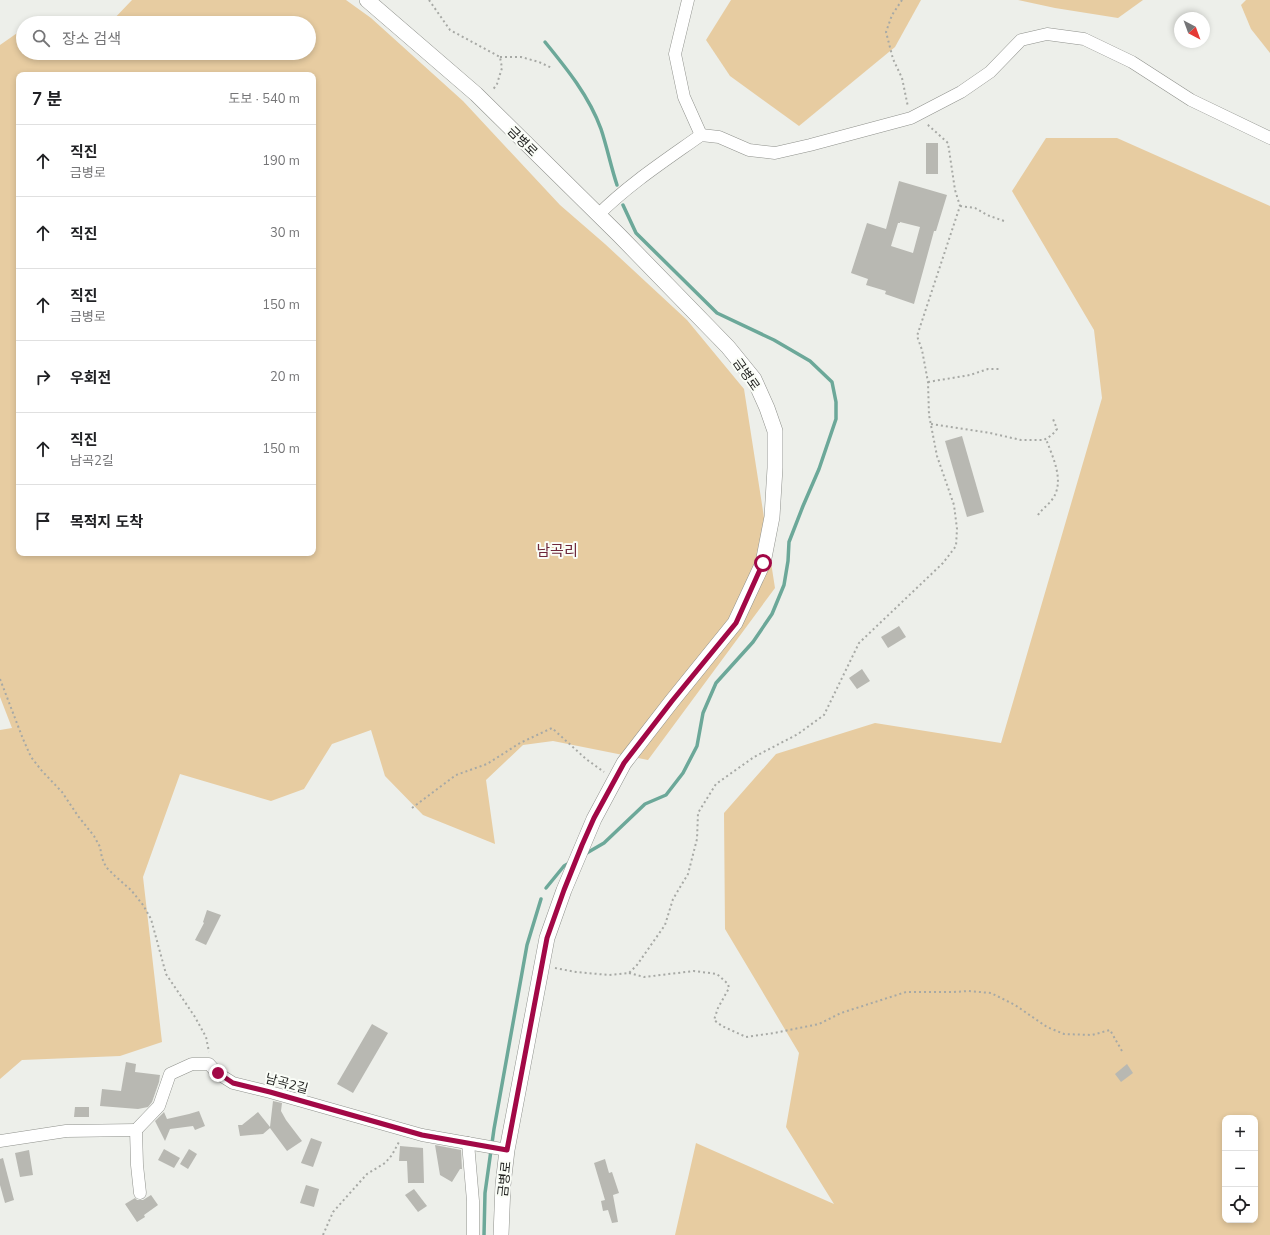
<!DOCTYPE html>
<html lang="ko">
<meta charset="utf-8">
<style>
body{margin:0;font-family:"Nunito Sans","Noto Sans KR",sans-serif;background:#f2f2f2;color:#202124}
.controls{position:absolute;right:12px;bottom:12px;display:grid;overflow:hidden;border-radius:8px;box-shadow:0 2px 6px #0003}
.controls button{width:36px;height:36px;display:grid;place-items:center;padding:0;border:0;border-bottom:1px solid #e0e0e0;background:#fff;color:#202124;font:20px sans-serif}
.compass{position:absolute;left:1174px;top:12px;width:36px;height:36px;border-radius:50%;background:#fff;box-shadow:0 2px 6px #0003;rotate:139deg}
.stop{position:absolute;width:12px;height:12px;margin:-9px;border:3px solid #a20846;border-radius:50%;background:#fff}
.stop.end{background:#a20846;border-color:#fff;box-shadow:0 1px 4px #0008}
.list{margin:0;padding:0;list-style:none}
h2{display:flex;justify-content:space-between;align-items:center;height:52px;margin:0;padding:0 16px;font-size:17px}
h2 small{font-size:13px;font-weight:400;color:#757577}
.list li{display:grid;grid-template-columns:26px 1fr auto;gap:12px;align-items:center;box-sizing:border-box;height:72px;padding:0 16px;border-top:1px solid #e0e0e0}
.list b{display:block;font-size:15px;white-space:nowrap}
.list p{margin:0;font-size:13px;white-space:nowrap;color:#757577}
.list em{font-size:13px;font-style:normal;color:#757577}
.icon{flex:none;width:22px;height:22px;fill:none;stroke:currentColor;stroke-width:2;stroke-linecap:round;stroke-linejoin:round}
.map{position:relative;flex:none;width:1270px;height:1235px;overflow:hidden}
.search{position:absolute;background:#fff;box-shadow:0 2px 6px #0003;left:16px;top:16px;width:300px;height:44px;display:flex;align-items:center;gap:10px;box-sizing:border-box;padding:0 14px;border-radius:22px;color:#757577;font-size:15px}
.panel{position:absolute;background:#fff;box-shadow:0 2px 6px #0003;left:16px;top:72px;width:300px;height:484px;border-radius:8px}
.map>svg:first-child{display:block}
.green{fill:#e7cca1;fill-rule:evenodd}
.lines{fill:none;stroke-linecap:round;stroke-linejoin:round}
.stream{stroke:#6ca899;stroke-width:3.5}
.building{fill:#b8b8b2;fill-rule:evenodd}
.minor-casing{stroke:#8f918c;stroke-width:13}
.tertiary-casing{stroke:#8f918c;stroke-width:16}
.path{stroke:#a7a9a5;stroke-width:2;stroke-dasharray:2 3;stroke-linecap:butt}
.minor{stroke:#fff;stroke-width:12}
.tertiary{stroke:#fff;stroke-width:15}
.route{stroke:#a20846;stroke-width:5}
.labels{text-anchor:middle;stroke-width:4;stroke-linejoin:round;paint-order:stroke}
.street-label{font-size:13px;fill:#1d1e1c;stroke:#fafdf7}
.quarter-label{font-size:15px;fill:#6e283b;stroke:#fafdf7}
</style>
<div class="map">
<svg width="1270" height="1235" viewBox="0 0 1270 1235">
<rect width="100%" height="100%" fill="#edefea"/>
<!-- green -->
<g class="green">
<path d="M132,0H346L371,18L463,101L560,205L605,244L687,320L744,389L775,588L648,760L553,741L523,745L486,780L495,844L423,815L385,776L371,730L332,744L304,789L271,801L180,774L143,877L162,1042L120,1056L22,1060L0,1079V730L12,728L0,697V45L23,29V53H309V23H110ZM19,75H313V553H19Z"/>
<polygon points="731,0 921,0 895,47 799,126 730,76 706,40"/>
<polygon points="1018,0 1143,0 1118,18 1055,8"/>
<polygon points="1246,0 1270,0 1270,53 1251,29 1241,5"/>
<polygon points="40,16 54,23 31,23"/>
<path d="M1046,138H1117L1270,206V1235H675L696,1143L834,1204L786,1127L799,1053L725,929L724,813L776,754L875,723L1001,743L1102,398L1094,330L1012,191ZM1225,1118H1255V1220H1225Z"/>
</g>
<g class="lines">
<!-- stream -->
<g class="stream">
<path d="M545,42C567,69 589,96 601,129C607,147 611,167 617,185"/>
<polyline points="585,854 604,843 645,804 666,795 683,773 697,746 703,713 716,683 753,642 772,614 784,585 788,561 789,542 803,506 819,469 836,419 836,402 832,382 810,361 774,340 717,313 636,233 623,205"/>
<polyline points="546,888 564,866 571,862"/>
<polyline points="484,1235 485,1193 494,1129 527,945 541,899"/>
</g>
</g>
<!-- building -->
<g class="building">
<rect x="926" y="143" width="12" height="31"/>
<path d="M899,181L947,195L936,231H934L914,304L885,294L886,291L866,285L868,279L851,273L867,223L886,229ZM900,222L920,227L913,253L891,246L898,223H900Z"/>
<polygon points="962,436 984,512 967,517 945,441"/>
<polygon points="899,626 906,637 888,648 881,637"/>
<polygon points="862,669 870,681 857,689 849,678"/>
<polygon points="207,910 221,915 206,945 195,940 204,923 203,922"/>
<polygon points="372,1024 388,1033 353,1093 337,1084"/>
<polygon points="126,1062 136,1064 135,1072 160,1075 159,1082 152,1102 148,1107 138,1109 100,1106 102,1089 121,1091"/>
<polygon points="1127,1064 1133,1073 1121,1082 1115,1074"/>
<polygon points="273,1101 282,1103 281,1111 286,1120 302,1141 287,1151 270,1128 263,1134 240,1136 238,1125 242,1125 258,1112 270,1127"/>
<polygon points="75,1107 89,1107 89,1117 74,1117"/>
<polygon points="199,1111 205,1126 195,1130 193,1126 170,1129 165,1141 155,1121 164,1112 167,1119 189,1114"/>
<polygon points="311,1138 322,1142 313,1167 301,1163"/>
<polygon points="435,1145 461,1150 462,1169 460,1169 452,1182 440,1175"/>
<polygon points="400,1146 423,1148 424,1183 408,1183 407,1161 399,1161"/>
<polygon points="164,1149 180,1158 174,1168 158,1160"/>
<polygon points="189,1149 197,1154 188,1169 180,1164"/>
<polygon points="29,1150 33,1175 20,1177 15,1153"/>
<polygon points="3,1158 14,1200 5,1203 0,1185 0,1159"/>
<polygon points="605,1159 609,1173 612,1172 619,1193 613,1195 618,1222 612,1223 608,1210 603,1211 601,1201 605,1200 594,1163"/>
<polygon points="306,1185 319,1189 314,1207 300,1203"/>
<polygon points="414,1189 427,1206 418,1212 405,1195"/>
<polygon points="151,1195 158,1205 144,1215 145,1217 137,1222 125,1204 135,1198 137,1200 143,1200"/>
</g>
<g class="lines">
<defs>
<g id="minor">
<polyline points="688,0 675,54 684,97 701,135"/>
<path d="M598,215C629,184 666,160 701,135L719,137L749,150L775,153L810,145L911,118L961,92L990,72L1021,40L1047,34L1084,39L1132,62L1191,100L1270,138"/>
<polyline points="136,1130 159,1106 170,1074 192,1064 209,1064 217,1073 233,1083 270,1092 422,1135 507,1150"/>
<polyline points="136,1130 137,1165 140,1193"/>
<polyline points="0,1141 66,1131 136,1130"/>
<polyline points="468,1143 473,1201 473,1235"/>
</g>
<polyline id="tertiary" points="367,0 476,94 619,235 728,347 754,379 767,408 775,431 775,468 772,517 763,563 735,623 672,701 624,763 594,819 564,890 547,938 507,1150 503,1185 501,1235"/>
</defs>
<!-- minor casing -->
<use href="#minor" class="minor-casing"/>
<!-- tertiary casing -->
<use href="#tertiary" class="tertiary-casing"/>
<!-- path -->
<g class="path">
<polyline points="429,0 450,30 500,57 502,68 497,84 492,91"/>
<polyline points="902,0 892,15 886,32 893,59 902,78 908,107"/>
<polyline points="500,57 521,57 539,62 552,68"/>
<polyline points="960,206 975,208 987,215 1004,221"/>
<polyline points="928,382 970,375 988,369 1001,369"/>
<polyline points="931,424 990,433 1021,440 1044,440 1052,435 1057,429 1053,419"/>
<path d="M1038,515C1042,509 1047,506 1051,501C1066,483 1053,458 1046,439"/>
<polyline points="0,679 23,739 31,757 42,771 62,792 78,816 94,836 100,847 102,858 106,867 115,876 131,890 143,905 151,919 166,974 195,1017 206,1037 209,1052"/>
<polyline points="412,808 456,775 487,764 520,743 552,728 586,759 604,772"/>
<polyline points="555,968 576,972 609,975 629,973 637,965 665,925 673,899 688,874 697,839 698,813 716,784 754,757 798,734 824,715 859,643 943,563 956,546 957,529 954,505 937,456 929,415 928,382 922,350 917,336 960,206 955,190 948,143 928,125 926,124"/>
<polyline points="629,973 644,977 694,971 717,974 728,984 729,988 718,1008 714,1020 722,1026 746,1037 774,1033 819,1024 841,1013 906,992 954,992 968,991 991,993 1015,1005 1047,1027 1064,1034 1092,1035 1110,1030 1122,1051"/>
<polyline points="323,1235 333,1212 367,1174 385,1163 392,1155 400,1140"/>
</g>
<!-- minor -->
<use href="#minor" class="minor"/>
<!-- tertiary -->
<use href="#tertiary" class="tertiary"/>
</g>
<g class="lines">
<!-- route -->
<polyline class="route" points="218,1073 233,1083 270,1092 422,1135 507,1150 547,938 564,890 582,845 594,818 624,763 672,701 736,623 763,563"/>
</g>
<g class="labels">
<!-- street labels -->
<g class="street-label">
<text transform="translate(523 141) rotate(45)" y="5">금병로</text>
<text transform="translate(747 374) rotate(55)" y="5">금병로</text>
<text transform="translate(287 1083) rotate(15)" y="5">남곡2길</text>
<text transform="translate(504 1179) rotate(-84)" y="5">금병로</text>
</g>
<!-- quarter labels -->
<g class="quarter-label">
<text x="557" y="556">남곡리</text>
</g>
</g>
</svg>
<div class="controls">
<button>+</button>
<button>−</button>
<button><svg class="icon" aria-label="locate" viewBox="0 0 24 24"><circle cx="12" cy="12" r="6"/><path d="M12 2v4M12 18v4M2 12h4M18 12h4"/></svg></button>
</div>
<svg class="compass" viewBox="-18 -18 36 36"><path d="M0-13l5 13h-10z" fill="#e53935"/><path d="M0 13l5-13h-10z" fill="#757577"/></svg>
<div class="stop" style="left:763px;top:563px"></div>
<div class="stop end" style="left:218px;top:1073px"></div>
<div class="search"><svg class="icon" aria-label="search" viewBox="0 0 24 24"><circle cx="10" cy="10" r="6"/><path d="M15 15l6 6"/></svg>장소 검색</div>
<section class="panel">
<h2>7 분<small>도보 · 540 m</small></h2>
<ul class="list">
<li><svg class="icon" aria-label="ahead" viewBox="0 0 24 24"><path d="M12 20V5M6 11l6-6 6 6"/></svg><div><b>직진</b><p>금병로</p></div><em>190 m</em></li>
<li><svg class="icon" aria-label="ahead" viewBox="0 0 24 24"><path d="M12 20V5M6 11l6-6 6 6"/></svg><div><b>직진</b></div><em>30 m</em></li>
<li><svg class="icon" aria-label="ahead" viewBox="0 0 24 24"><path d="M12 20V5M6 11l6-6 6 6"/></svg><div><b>직진</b><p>금병로</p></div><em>150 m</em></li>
<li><svg class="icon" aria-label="right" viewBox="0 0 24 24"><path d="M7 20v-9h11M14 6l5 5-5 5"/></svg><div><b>우회전</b></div><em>20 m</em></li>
<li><svg class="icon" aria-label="ahead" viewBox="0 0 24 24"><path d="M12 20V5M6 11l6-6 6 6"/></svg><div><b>직진</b><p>남곡2길</p></div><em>150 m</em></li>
<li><svg class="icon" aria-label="arrive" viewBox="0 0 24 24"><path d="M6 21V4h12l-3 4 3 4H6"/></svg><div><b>목적지 도착</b></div></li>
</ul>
</section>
</div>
